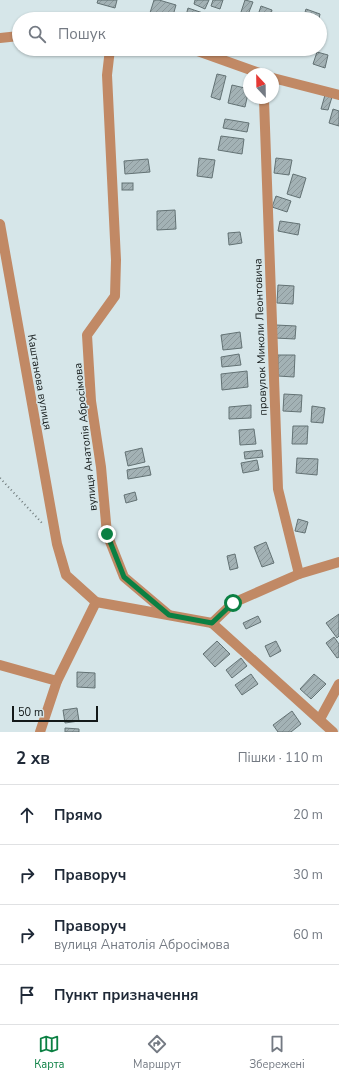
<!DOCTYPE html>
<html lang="uk">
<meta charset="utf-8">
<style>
body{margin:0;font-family:"Nunito Sans",sans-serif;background:#f6f6f7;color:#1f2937}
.compass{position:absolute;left:243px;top:68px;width:36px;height:36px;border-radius:50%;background:#fff;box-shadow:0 1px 3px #0004;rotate:338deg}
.scale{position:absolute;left:12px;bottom:10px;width:86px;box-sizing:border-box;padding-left:4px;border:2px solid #131919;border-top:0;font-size:11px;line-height:14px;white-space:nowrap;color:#131919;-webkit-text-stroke:3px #d6e6e9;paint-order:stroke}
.stop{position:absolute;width:12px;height:12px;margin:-9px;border:3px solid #0b8043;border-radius:50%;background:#fff}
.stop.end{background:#0b8043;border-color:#fff;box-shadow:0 1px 4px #0008}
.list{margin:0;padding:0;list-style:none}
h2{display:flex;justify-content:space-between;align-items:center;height:52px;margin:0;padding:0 16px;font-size:17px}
h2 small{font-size:13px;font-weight:400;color:#747a83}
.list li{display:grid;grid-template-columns:26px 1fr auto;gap:12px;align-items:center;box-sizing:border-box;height:60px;padding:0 16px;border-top:1px solid #e0e1e3}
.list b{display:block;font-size:15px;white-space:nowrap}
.list p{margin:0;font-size:13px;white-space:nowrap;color:#747a83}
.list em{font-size:13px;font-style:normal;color:#747a83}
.icon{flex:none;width:22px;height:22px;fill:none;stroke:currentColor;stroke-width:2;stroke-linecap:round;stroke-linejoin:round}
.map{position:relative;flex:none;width:339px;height:732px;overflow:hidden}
.search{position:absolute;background:#fff;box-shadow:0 1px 3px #0004;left:12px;right:12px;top:12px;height:44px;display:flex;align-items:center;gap:10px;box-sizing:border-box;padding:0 14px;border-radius:22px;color:#747a83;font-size:15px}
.sheet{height:292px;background:#fff}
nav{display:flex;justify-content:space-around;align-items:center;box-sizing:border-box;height:56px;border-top:1px solid #e0e1e3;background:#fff;font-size:11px;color:#747a83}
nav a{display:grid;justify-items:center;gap:2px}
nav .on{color:#0b8043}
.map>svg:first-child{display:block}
.building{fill:url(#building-hatch);stroke:#637274}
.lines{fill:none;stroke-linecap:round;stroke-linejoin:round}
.path{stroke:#707b7c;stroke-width:2;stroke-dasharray:1 3;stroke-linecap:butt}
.minor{stroke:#c18965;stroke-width:10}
.route{stroke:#0b8043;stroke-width:5}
.labels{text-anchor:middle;stroke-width:3;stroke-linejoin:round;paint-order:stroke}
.street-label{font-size:11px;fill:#131919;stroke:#d6e6e9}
</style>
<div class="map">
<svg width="339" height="732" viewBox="0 0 339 732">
<defs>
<pattern id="building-hatch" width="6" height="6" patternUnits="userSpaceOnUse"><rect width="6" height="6" fill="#a3b2b5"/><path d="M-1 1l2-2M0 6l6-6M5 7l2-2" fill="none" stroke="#8b989b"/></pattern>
</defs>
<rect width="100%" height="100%" fill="#d6e6e9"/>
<!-- building -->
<g class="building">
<polygon points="98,0 117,0 115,8 97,3"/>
<polygon points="154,0 159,0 176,5 172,19 157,19 149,16"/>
<polygon points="195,0 209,0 205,9 194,4"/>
<polygon points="213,0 223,0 220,9 211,6"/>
<polygon points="245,0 253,2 247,17 240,15"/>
<polygon points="261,6 272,10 270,18 258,15"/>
<polygon points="188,8 203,13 201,19 185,19"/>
<polygon points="306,9 320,14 319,19 303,19"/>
<polygon points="215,14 230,19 213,19"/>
<polygon points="317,52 328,55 325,68 313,64"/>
<polygon points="217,74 226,76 220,100 211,97"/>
<polygon points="232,85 249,89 245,107 228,103"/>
<polygon points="325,95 332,97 328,110 321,109"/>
<polygon points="333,109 339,111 339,126 329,123"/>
<polygon points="225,119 249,123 247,132 223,128"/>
<polygon points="221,136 244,139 242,154 218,150"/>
<polygon points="199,158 215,160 212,178 197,176"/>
<polygon points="276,158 292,160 289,175 274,173"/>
<polygon points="148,159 150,172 125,174 124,161"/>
<polygon points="293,174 306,178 300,198 287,194"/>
<rect x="122" y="183" width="11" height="7"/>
<polygon points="276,196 291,201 287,212 272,207"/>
<polygon points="175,210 176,229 157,230 157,211"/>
<polygon points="280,221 300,224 298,235 278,231"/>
<polygon points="240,232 242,243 229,245 228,233"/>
<polygon points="278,285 294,286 293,304 277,303"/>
<polygon points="276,325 296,326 295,339 275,338"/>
<polygon points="240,332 242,348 223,350 221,335"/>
<polygon points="239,354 241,365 222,367 221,357"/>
<polygon points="278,355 295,355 294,377 278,376"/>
<polygon points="247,371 248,387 222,390 221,374"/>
<polygon points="284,394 302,395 301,412 283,411"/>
<polygon points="251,405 251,418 229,419 229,407"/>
<polygon points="312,406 325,408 323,423 311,422"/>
<polygon points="293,426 308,426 307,444 292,444"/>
<polygon points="254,429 256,444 240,445 239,430"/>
<polygon points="142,448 145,462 128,466 125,452"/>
<polygon points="262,450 263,457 245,459 244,452"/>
<polygon points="297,458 318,459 317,475 296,473"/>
<polygon points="257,460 259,470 243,473 241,463"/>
<polygon points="149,466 151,475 128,479 127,470"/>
<polygon points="135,492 137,500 126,503 124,495"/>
<polygon points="298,519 308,522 305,533 295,531"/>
<polygon points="266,542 274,563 262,567 254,547"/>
<polygon points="235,554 238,568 230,570 227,556"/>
<polygon points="339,614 339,636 337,638 326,623"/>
<polygon points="258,616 261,622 246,629 243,623"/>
<polygon points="334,637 339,644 339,657 337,658 326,643"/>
<polygon points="217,641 230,654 215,667 203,654"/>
<polygon points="276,641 281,651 270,657 265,646"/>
<polygon points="241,658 247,666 232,678 226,670"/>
<polygon points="77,672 95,673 95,688 77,687"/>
<polygon points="251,674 258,684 242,695 235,685"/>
<polygon points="314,674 326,684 311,699 300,689"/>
<polygon points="77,708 79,721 65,723 63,710"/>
<polygon points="292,711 301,724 291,732 278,732 273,725"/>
<polygon points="65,728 79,729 79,732 65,732"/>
</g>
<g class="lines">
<!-- path -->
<polyline class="path" points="0,478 43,524"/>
<!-- minor -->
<g class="minor">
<polyline points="0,38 19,36"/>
<polyline points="110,49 107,75 116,260 115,296 87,335 91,401 101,467 107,534 124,577 169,615"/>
<polyline points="192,49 262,74"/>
<polyline points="273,78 339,95"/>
<polyline points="265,98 264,100 278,489 299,574"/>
<polyline points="0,224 57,544 66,575 96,602 212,623"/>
<polyline points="212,623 333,732"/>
<polyline points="212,623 233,603 299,574 339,562"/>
<polyline points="0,665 57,681"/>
<polyline points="320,719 339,684"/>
<polyline points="40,732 57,681 96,602"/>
</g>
</g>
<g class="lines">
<!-- route -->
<polyline class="route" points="107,534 124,577 169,615 212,623 233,603"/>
</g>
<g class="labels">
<!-- street labels -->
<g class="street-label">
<text transform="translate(260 337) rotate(-92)" y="4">провулок Миколи Леонтовича</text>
<text transform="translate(40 382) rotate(80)" y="4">Каштанова вулиця</text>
<text transform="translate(85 437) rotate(-96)" y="4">вулиця Анатолія Абросімова</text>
</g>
</g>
</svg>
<svg class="compass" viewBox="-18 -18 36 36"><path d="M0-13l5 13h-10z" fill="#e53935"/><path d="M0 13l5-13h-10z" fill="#747a83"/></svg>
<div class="scale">50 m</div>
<div class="stop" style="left:233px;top:603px"></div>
<div class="stop end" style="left:107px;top:534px"></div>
<div class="search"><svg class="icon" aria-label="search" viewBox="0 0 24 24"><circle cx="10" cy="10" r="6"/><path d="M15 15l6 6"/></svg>Пошук</div>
</div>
<section class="sheet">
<h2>2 хв<small>Пішки · 110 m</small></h2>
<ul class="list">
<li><svg class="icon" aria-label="ahead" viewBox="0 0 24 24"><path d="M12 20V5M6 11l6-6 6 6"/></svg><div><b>Прямо</b></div><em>20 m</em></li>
<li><svg class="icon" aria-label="right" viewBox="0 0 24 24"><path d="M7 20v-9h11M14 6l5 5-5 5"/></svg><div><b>Праворуч</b></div><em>30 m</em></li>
<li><svg class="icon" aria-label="right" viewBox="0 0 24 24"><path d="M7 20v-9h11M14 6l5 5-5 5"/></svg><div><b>Праворуч</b><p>вулиця Анатолія Абросімова</p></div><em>60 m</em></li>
<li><svg class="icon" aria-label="arrive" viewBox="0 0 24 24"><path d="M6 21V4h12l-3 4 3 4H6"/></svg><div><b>Пункт призначення</b></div></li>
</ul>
</section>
<nav>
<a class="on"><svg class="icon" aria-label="map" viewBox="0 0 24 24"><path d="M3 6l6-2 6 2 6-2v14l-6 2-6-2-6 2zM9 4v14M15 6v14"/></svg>Карта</a>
<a><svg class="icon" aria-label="directions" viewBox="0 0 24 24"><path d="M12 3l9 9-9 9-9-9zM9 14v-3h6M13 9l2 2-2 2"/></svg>Маршрут</a>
<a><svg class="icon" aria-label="saved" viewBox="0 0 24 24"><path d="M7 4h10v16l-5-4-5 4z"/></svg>Збережені</a>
</nav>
